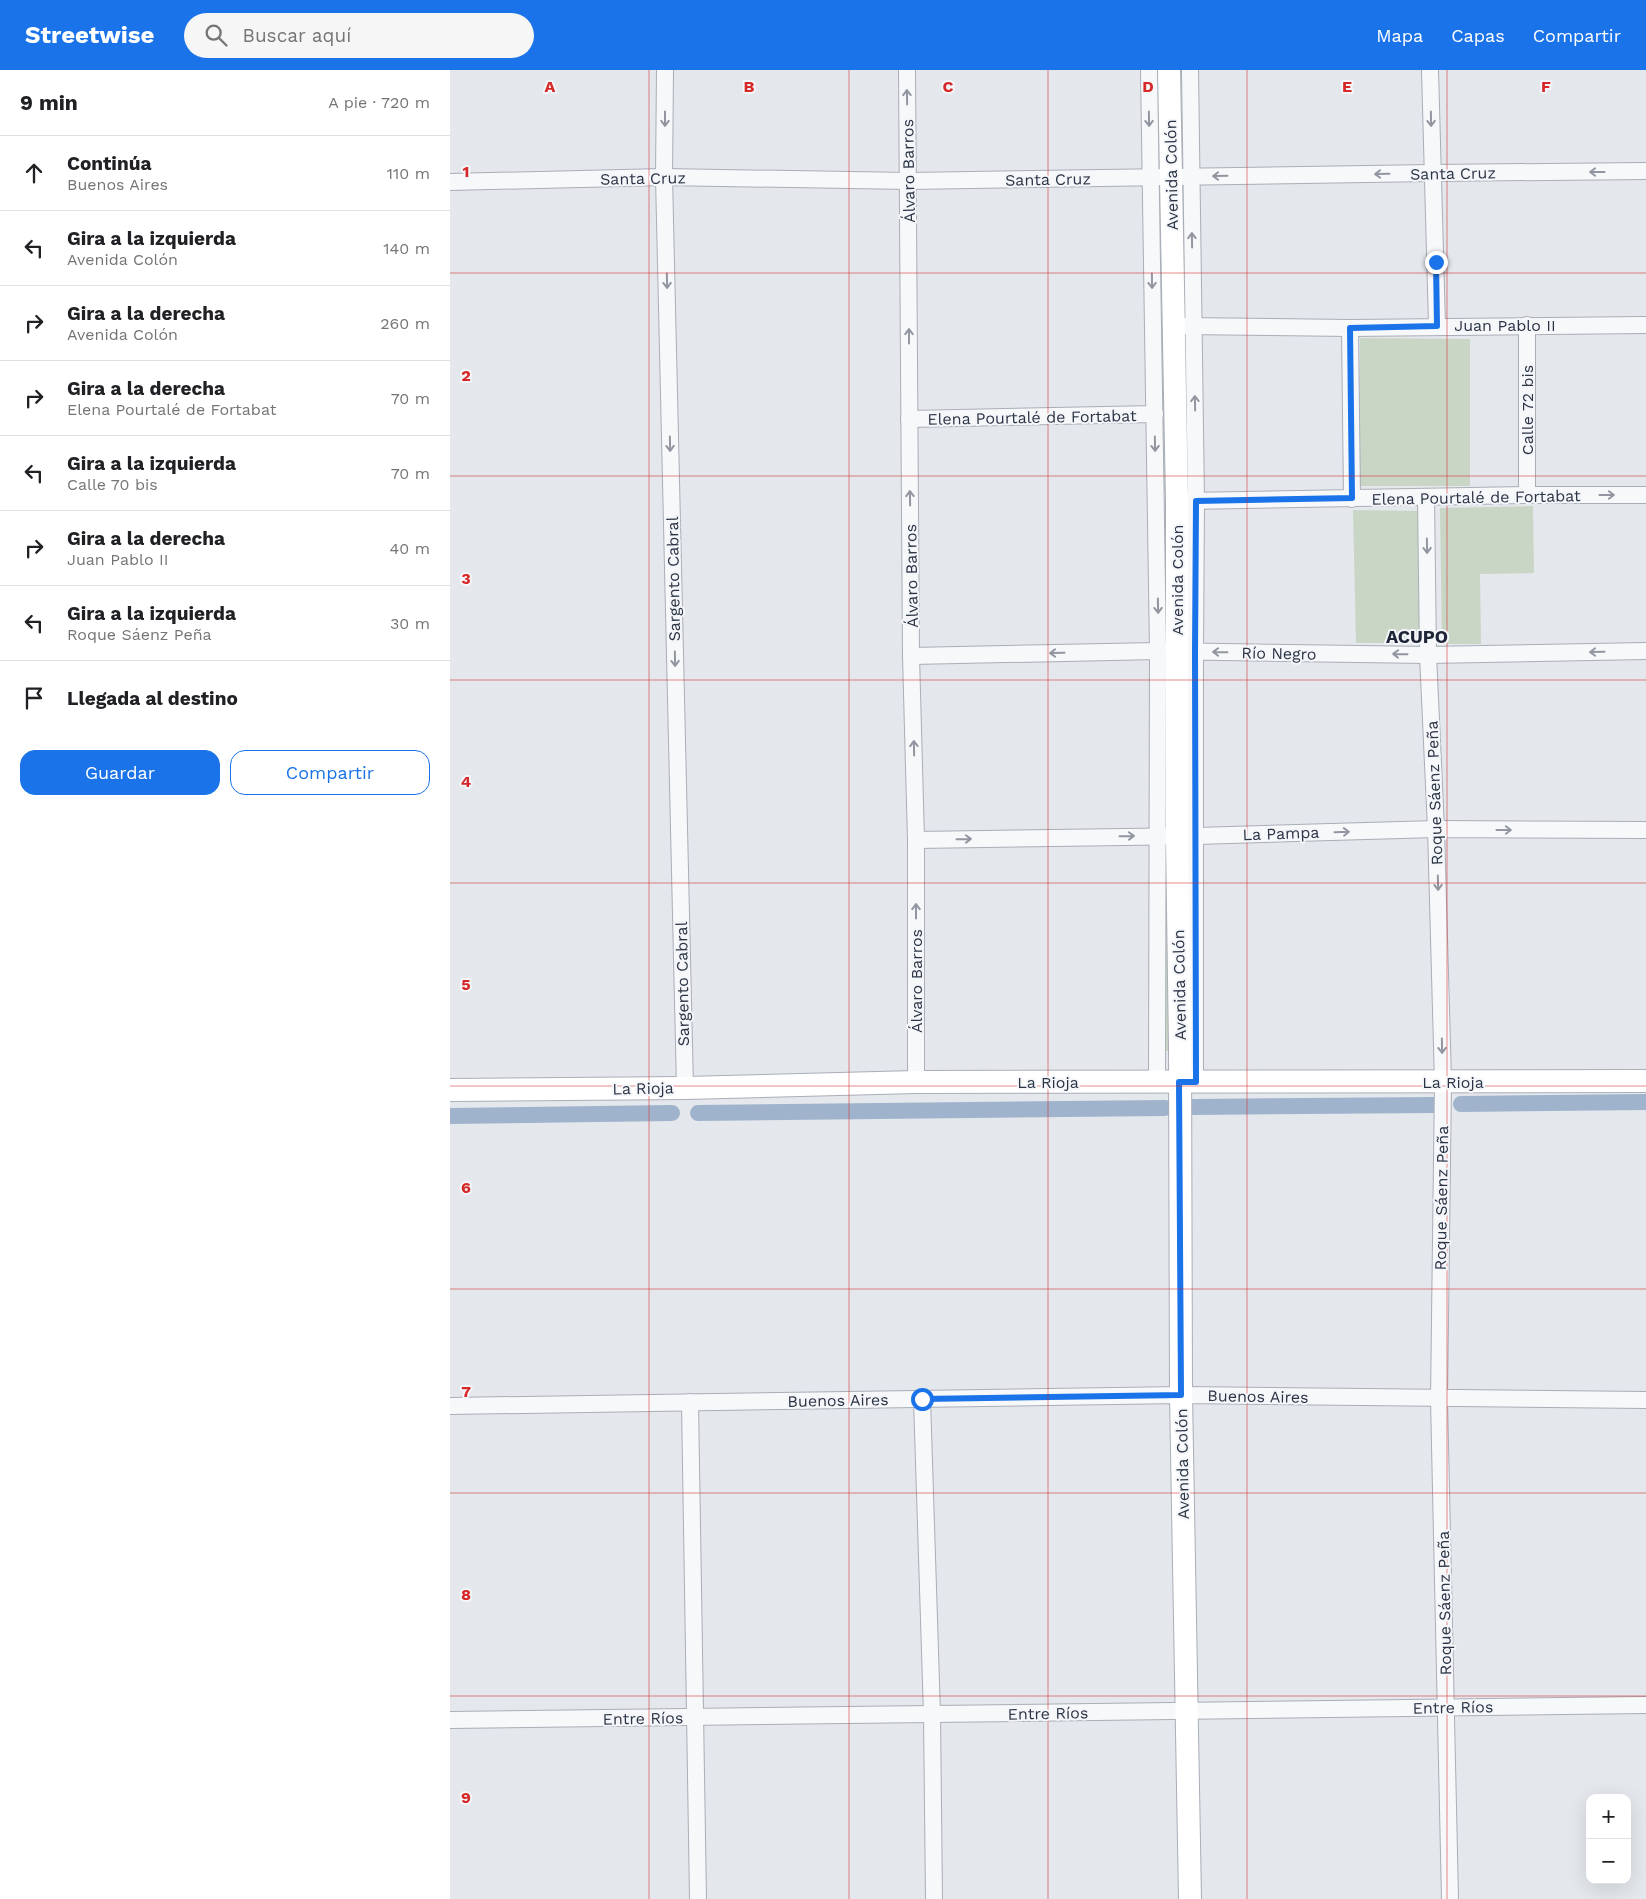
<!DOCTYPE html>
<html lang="es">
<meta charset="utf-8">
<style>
body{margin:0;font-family:"Work Sans",sans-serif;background:#f6f6f6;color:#202124}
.controls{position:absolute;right:15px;bottom:15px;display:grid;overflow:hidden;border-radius:10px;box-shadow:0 5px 20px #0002}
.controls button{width:45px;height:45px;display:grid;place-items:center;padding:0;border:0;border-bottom:1px solid #e0e0e0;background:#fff;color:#202124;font:25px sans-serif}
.stop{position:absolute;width:15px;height:15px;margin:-11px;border:4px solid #1a73e8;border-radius:50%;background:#fff}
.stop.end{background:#1a73e8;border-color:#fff;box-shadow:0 1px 5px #0008}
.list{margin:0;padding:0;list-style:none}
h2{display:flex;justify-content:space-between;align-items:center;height:65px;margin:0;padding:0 20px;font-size:21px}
h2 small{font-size:16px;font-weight:400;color:#757577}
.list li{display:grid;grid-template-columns:32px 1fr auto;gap:15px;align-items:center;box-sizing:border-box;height:75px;padding:0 20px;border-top:1px solid #e0e0e0}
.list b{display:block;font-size:19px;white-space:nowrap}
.list p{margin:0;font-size:16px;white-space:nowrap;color:#757577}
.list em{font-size:16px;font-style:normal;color:#757577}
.actions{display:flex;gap:10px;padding:15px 20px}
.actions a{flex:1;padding:11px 0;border:1px solid #1a73e8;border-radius:15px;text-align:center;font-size:18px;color:#1a73e8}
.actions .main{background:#1a73e8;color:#fff}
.icon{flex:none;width:28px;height:28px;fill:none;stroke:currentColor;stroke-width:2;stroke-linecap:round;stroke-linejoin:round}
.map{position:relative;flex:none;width:1196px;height:1829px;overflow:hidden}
header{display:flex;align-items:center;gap:30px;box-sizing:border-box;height:70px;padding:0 25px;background:#1a73e8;color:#fff}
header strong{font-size:24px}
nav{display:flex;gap:28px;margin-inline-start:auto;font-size:18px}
.search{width:350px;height:45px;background:#f6f6f6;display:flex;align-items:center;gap:12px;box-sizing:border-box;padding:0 18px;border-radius:28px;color:#757577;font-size:19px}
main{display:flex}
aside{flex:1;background:#fff}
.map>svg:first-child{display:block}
.green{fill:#c9d6c5}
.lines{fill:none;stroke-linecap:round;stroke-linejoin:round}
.canal{stroke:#9fb4cc;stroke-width:16}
.street-casing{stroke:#a9aeb7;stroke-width:18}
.secondary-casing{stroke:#a9aeb7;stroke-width:24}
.street{stroke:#f7f8fa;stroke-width:16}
.secondary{stroke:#fff;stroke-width:22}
.oneway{stroke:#9196a0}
.route{stroke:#1a73e8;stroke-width:6}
.grid{fill:none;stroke:#d62828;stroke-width:1;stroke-opacity:0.55}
.labels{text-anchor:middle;stroke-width:4;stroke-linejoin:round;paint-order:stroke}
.street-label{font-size:16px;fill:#2b3445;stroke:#f4f6f9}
.neighbourhood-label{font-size:18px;font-weight:bold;fill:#1d2536;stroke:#f4f6f9}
.grid-label{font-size:16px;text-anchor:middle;font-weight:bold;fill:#d62828;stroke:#f4f6f9;stroke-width:4;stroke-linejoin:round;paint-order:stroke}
</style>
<header>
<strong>Streetwise</strong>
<div class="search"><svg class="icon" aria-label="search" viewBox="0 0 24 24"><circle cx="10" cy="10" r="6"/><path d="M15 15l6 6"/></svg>Buscar aquí</div>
<nav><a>Mapa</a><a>Capas</a><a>Compartir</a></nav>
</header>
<main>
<aside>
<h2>9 min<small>A pie · 720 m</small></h2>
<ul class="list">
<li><svg class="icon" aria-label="ahead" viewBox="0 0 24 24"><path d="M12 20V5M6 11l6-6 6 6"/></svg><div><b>Continúa</b><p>Buenos Aires</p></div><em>110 m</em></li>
<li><svg class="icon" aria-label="left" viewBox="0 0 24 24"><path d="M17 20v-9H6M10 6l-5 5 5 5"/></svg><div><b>Gira a la izquierda</b><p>Avenida Colón</p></div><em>140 m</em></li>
<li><svg class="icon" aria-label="right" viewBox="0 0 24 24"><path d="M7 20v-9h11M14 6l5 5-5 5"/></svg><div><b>Gira a la derecha</b><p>Avenida Colón</p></div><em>260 m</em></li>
<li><svg class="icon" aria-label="right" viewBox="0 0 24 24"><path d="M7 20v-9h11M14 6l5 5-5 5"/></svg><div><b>Gira a la derecha</b><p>Elena Pourtalé de Fortabat</p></div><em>70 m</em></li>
<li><svg class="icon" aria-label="left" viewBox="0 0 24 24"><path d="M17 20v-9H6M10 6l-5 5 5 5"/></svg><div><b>Gira a la izquierda</b><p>Calle 70 bis</p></div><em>70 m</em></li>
<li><svg class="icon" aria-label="right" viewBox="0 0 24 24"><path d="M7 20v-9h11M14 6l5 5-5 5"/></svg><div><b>Gira a la derecha</b><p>Juan Pablo II</p></div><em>40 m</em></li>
<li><svg class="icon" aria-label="left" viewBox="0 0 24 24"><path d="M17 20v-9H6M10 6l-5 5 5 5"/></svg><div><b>Gira a la izquierda</b><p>Roque Sáenz Peña</p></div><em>30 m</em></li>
<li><svg class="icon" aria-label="arrive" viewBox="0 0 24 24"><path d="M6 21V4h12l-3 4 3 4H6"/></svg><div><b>Llegada al destino</b></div></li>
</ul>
<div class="actions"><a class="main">Guardar</a><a>Compartir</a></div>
</aside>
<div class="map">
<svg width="1196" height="1829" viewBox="0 0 1196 1829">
<rect width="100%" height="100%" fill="#e4e7ec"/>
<!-- green -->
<g class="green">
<rect x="711" y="266" width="5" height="155"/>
<polygon points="910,268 1020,269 1020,416 909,416"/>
<polygon points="1083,436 1084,503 1030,504 1031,574 992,574 990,438"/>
<polygon points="903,440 969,441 970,573 906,573"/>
<polygon points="713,785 718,786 718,981 713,981"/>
</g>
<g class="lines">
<!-- canal -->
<g class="canal">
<polyline points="1011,1034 1196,1032"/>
<polyline points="743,1037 986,1035"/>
<polyline points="248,1043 715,1038"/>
<polyline points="0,1046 222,1043"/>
</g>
<defs>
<g id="street">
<polyline points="215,0 214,107 235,1018"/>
<polyline points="457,0 461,586 466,770 466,1012"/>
<polyline points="699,0 708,581 707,1012"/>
<polyline points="740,0 746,431 745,582 745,1012"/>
<polyline points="980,0 987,255"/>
<polyline points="0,112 214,107 459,111 982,103 1196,101"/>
<polyline points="1077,255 1077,425"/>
<polyline points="733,256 900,258 1196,255"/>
<polyline points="900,258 902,429"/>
<polyline points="459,349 705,344"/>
<polyline points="976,427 978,585 986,759 993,1012 989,1329 1000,1829"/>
<polyline points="736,431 1077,425 1196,425"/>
<polyline points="461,586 708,581 978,585 1196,581"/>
<polyline points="466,770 746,766 986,759 1196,760"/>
<polyline points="472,1329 482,1644 484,1829"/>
<polyline points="240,1332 248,1829"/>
<polyline points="0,1336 731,1325 1196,1330"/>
<polyline points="0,1650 1196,1635"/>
</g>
<g id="secondary">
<polyline points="719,0 727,432 727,766 730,978 731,1325 740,1829"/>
<polyline points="0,1020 235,1018 466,1012 1196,1011"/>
</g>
</defs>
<!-- street casing -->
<use href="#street" class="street-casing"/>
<!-- secondary casing -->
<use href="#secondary" class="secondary-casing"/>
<!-- street -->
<use href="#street" class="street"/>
<!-- secondary -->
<use href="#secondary" class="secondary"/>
</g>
<!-- one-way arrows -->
<defs><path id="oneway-shaft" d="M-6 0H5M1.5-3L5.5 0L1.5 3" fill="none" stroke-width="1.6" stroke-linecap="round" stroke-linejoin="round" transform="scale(1.25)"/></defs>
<g class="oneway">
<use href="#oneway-shaft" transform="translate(457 27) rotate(-91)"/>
<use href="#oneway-shaft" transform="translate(215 49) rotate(90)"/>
<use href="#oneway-shaft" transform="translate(699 49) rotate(89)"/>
<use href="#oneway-shaft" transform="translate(981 49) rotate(89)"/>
<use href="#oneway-shaft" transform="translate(1147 102) rotate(180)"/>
<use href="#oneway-shaft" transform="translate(932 104) rotate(179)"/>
<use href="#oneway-shaft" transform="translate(770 106) rotate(179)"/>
<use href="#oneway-shaft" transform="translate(742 170) rotate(-91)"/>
<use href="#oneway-shaft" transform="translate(217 211) rotate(89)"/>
<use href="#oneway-shaft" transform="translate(702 211) rotate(89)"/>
<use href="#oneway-shaft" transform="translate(459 266) rotate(-90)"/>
<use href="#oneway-shaft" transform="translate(745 333) rotate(-91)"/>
<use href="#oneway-shaft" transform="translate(220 374) rotate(89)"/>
<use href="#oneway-shaft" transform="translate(705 374) rotate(89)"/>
<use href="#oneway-shaft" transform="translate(1157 425)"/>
<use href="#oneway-shaft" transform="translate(460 428) rotate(-91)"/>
<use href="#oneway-shaft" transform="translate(977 476) rotate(89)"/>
<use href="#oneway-shaft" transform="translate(708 536) rotate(89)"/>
<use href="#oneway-shaft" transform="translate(770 582) rotate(-179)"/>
<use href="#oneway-shaft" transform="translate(1147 582) rotate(179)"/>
<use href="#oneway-shaft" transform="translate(607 583) rotate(179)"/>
<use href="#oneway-shaft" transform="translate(950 584) rotate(-179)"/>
<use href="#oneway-shaft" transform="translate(225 589) rotate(89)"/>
<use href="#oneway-shaft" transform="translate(464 678) rotate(-91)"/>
<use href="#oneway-shaft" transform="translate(1054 760)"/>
<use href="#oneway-shaft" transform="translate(892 762) rotate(-2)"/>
<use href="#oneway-shaft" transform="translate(677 766) rotate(-1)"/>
<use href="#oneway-shaft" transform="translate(514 769) rotate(-1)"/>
<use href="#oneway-shaft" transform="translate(988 813) rotate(89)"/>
<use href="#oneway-shaft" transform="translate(466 841) rotate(-90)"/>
<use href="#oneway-shaft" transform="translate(992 976) rotate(89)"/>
</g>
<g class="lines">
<!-- route -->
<polyline class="route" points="472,1329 731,1325 729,1012 746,1012 745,582 746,431 902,428 900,258 987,256 986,192"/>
</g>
<!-- grid -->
<path class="grid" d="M199,0V1829M399,0V1829M598,0V1829M797,0V1829M997,0V1829M0,203H1196M0,406H1196M0,610H1196M0,813H1196M0,1016H1196M0,1219H1196M0,1423H1196M0,1626H1196"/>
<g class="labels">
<!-- street labels -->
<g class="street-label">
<text transform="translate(458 101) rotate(-91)" y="6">Álvaro Barros</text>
<text transform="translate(1003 103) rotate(-1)" y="6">Santa Cruz</text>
<text transform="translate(721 105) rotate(-91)" y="6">Avenida Colón</text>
<text transform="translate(193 108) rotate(-1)" y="6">Santa Cruz</text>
<text transform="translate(598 109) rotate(-1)" y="6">Santa Cruz</text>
<text x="1055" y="261">Juan Pablo II</text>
<text transform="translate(1077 340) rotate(-90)" y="6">Calle 72 bis</text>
<text transform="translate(582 347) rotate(-1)" y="6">Elena Pourtalé de Fortabat</text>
<text transform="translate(1026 427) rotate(-1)" y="6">Elena Pourtalé de Fortabat</text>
<text transform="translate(461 506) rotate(-91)" y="6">Álvaro Barros</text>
<text transform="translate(223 509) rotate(-91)" y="6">Sargento Cabral</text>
<text transform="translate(727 510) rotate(-90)" y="6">Avenida Colón</text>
<text transform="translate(829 583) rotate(1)" y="6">Río Negro</text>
<text transform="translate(984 723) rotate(-92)" y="6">Roque Sáenz Peña</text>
<text transform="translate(831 763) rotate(-2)" y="6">La Pampa</text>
<text transform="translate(466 911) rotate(-90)" y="6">Álvaro Barros</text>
<text transform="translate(232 914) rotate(-91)" y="6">Sargento Cabral</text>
<text transform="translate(729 915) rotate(-91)" y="6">Avenida Colón</text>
<text x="598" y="1018">La Rioja</text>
<text x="1003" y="1018">La Rioja</text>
<text transform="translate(193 1018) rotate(-1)" y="6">La Rioja</text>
<text transform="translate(991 1128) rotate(-89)" y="6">Roque Sáenz Peña</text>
<text transform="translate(808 1326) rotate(1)" y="6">Buenos Aires</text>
<text transform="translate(388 1330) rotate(-1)" y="6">Buenos Aires</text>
<text transform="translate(732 1394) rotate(-91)" y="6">Avenida Colón</text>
<text transform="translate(994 1533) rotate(-91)" y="6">Roque Sáenz Peña</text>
<text transform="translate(1003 1637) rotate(-1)" y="6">Entre Ríos</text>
<text transform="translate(598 1643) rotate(-1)" y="6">Entre Ríos</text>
<text transform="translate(193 1648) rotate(-1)" y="6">Entre Ríos</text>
</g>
<!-- neighbourhood labels -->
<g class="neighbourhood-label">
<text x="967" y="573">ACUPO</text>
</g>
</g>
<g class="grid-label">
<text x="100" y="22">A</text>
<text x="299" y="22">B</text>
<text x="498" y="22">C</text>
<text x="698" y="22">D</text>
<text x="897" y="22">E</text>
<text x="1096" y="22">F</text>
<text x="16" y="107">1</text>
<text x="16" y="311">2</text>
<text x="16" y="514">3</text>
<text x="16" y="717">4</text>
<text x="16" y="920">5</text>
<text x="16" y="1123">6</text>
<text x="16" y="1327">7</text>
<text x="16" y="1530">8</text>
<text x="16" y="1733">9</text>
</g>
</svg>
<div class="controls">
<button>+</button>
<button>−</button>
</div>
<div class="stop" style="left:472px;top:1329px"></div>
<div class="stop end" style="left:986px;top:192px"></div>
</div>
</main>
